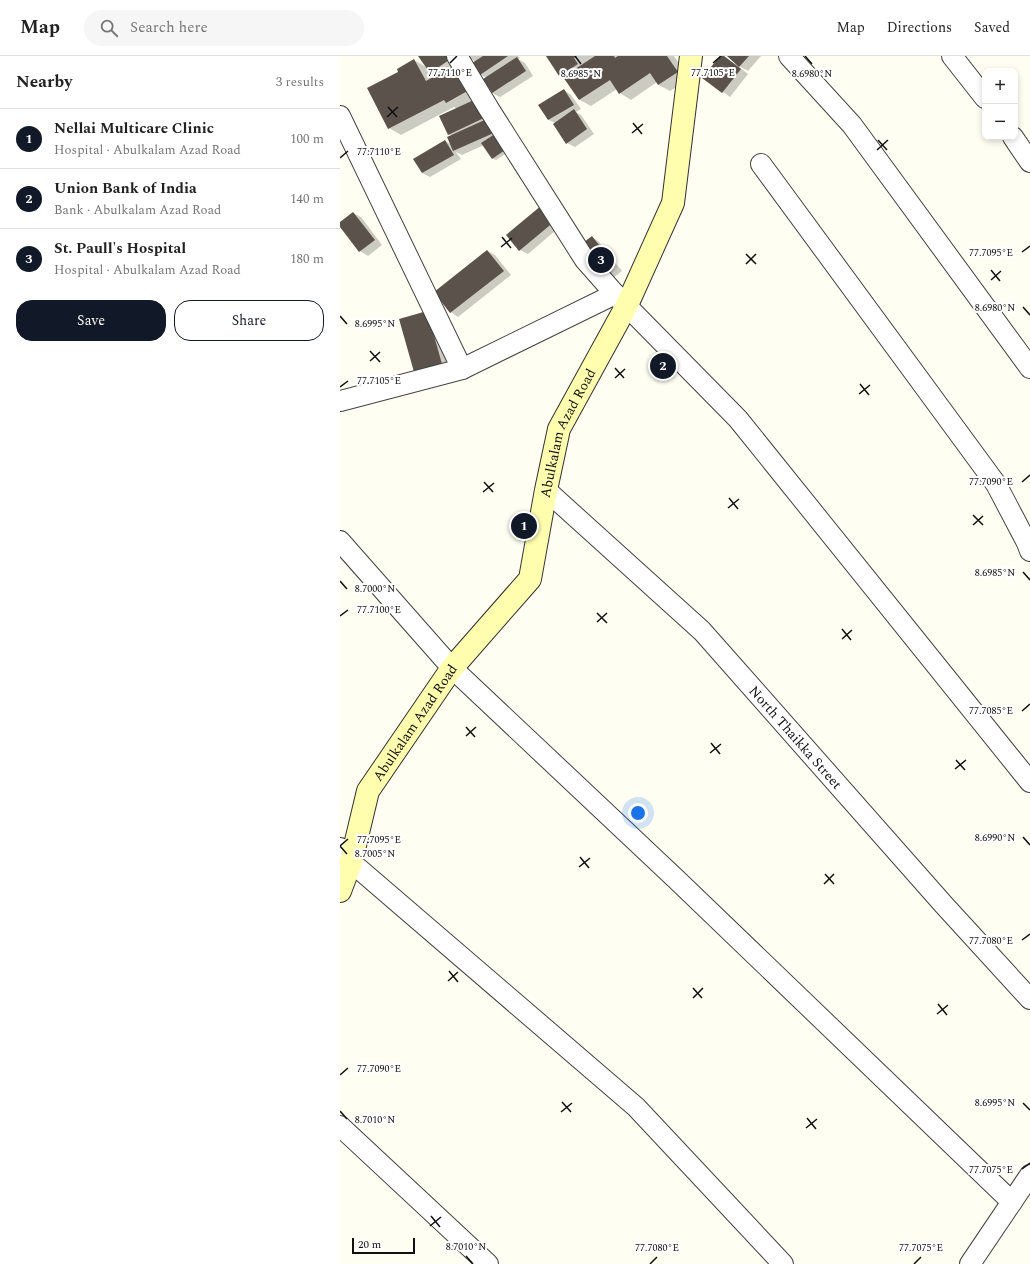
<!DOCTYPE html>
<meta charset="utf-8">
<style>
body{margin:0;font-family:Spectral,serif;background:#f6f6f6;color:#222}
.controls{position:absolute;right:12px;top:12px;display:grid;overflow:hidden;border-radius:8px;box-shadow:0 2px 6px #0003}
.controls button{width:36px;height:36px;display:grid;place-items:center;padding:0;border:0;border-bottom:1px solid #e0e0e0;background:#fff;color:#222;font:20px sans-serif}
.scale{position:absolute;left:12px;bottom:10px;width:63px;box-sizing:border-box;padding-left:4px;border:2px solid #101010;border-top:0;font-size:11px;line-height:14px;white-space:nowrap;color:#101010;-webkit-text-stroke:3px #fff;paint-order:stroke}
.you{position:absolute;left:298px;top:757px;width:14px;height:14px;margin:-10px;border:3px solid #fff;border-radius:50%;background:#1a73e8;box-shadow:0 0 0 6px #1a73e833}
.badge{display:grid;place-items:center;width:26px;height:26px;border-radius:50%;background:#111827;color:#fff;font-size:13px;font-weight:700}
.pin{position:absolute;translate:-50% -50%;border:2px solid #fff;box-shadow:0 1px 4px #0006}
.list{margin:0;padding:0;list-style:none}
h2{display:flex;justify-content:space-between;align-items:center;height:52px;margin:0;padding:0 16px;font-size:17px}
h2 small{font-size:13px;font-weight:400;color:#767676}
.list li{display:grid;grid-template-columns:26px 1fr auto;gap:12px;align-items:center;box-sizing:border-box;height:60px;padding:0 16px;border-top:1px solid #e0e0e0}
.list b{display:block;font-size:15px;white-space:nowrap}
.list p{margin:0;font-size:13px;white-space:nowrap;color:#767676}
.list em{font-size:13px;font-style:normal;color:#767676}
.actions{display:flex;gap:8px;padding:12px 16px}
.actions a{flex:1;padding:9px 0;border:1px solid #111827;border-radius:16px;text-align:center;font-size:14px;color:#111827}
.actions .main{background:#111827;color:#fff}
.icon{flex:none;width:22px;height:22px;fill:none;stroke:currentColor;stroke-width:2;stroke-linecap:round;stroke-linejoin:round}
.map{position:relative;flex:none;width:690px;height:1208px;overflow:hidden}
header{display:flex;align-items:center;gap:24px;box-sizing:border-box;height:56px;padding:0 20px;background:#fff;border-bottom:1px solid #e0e0e0}
header strong{font-size:19px}
nav{display:flex;gap:22px;margin-inline-start:auto;font-size:14px}
.search{width:280px;height:36px;background:#f6f6f6;display:flex;align-items:center;gap:10px;box-sizing:border-box;padding:0 14px;border-radius:22px;color:#767676;font-size:15px}
main{display:flex}
aside{flex:1;background:#fff}
.map>svg:first-child{display:block}
.shadow{fill:#0003;fill-rule:evenodd}
.building{fill:#5a524b}
.lines{fill:none;stroke-linecap:round;stroke-linejoin:round}
.street-casing{stroke:#434343;stroke-width:22}
.secondary-casing{stroke:#323232;stroke-width:24}
.street{stroke:#fff;stroke-width:20}
.secondary{stroke:#fffdae;stroke-width:22}
.ticks{fill:none;stroke:#101010;stroke-width:1.5}
.labels{text-anchor:middle;stroke-width:4;stroke-linejoin:round;paint-order:stroke}
.street-label{font-size:14px;fill:#101010;stroke:#fff}
.ticks-label{font-size:10px;text-anchor:middle;fill:#101010;stroke:#fff;stroke-width:4;stroke-linejoin:round;paint-order:stroke}
</style>
<header>
<strong>Map</strong>
<div class="search"><svg class="icon" aria-label="search" viewBox="0 0 24 24"><circle cx="10" cy="10" r="6"/><path d="M15 15l6 6"/></svg>Search here</div>
<nav><a>Map</a><a>Directions</a><a>Saved</a></nav>
</header>
<main>
<aside>
<h2>Nearby<small>3 results</small></h2>
<ul class="list">
<li><span class="badge">1</span><div><b>Nellai Multicare Clinic</b><p>Hospital · Abulkalam Azad Road</p></div><em>100 m</em></li>
<li><span class="badge">2</span><div><b>Union Bank of India</b><p>Bank · Abulkalam Azad Road</p></div><em>140 m</em></li>
<li><span class="badge">3</span><div><b>St. Paull's Hospital</b><p>Hospital · Abulkalam Azad Road</p></div><em>180 m</em></li>
</ul>
<div class="actions"><a class="main">Save</a><a>Share</a></div>
</aside>
<div class="map">
<svg width="690" height="1208" viewBox="0 0 690 1208">
<rect width="100%" height="100%" fill="#fffef3"/>
<!-- shadow -->
<g class="shadow">
<path d="M79,0H114L171,94L156,104L152,102L144,89L122,99L116,96L121,103L90,121L82,117L105,85L112,89V80L108,78L118,53L114,51L61,79L49,72L60,16L74,4L88,12ZM88,15L97,20L92,23Z"/>
<polygon points="127,0 178,0 180,2 178,3 185,7 193,20 160,41 152,37 147,22 141,19 134,8 136,6"/>
<polygon points="207,0 334,0 349,23 330,35 319,29 317,26 291,44 280,37 277,33 251,50 240,44 226,23 220,19"/>
<polygon points="381,0 383,0 395,8 396,7 389,0 421,0 408,15 399,10 399,11 408,18 390,41 383,36"/>
<polygon points="224,34 231,39 241,53 236,56 241,59 254,78 235,91 227,87 215,67 209,64 200,49"/>
<polygon points="203,150 222,169 188,198 180,194"/>
<polygon points="13,157 21,161 42,189 28,200 20,195 0,169 0,168"/>
<polygon points="252,181 259,186 282,215 262,231"/>
<polygon points="147,195 155,199 171,219 118,261 111,256"/>
<polygon points="95,260 110,312 75,315"/>
</g>
<!-- building -->
<g class="building">
<polygon points="78,0 111,0 112,2 90,17"/>
<polygon points="143,0 168,0 140,19 132,7"/>
<polygon points="206,0 237,0 234,2 238,8 219,20"/>
<polygon points="255,0 274,0 275,2 278,0 327,0 338,16 318,29 310,17 279,38 270,24 239,44 223,21"/>
<polygon points="380,0 384,0 401,13 382,37 362,22"/>
<polygon points="387,0 409,0 399,11"/>
<polygon points="177,1 186,15 152,37 143,23"/>
<polygon points="74,3 86,25 117,8 131,33 106,47 104,44 48,73 27,32 58,16 57,13"/>
<polygon points="224,33 234,49 208,64 198,49"/>
<polygon points="136,43 144,62 108,79 99,60"/>
<polygon points="234,53 247,73 226,88 213,68"/>
<polygon points="149,62 156,76 113,95 107,81"/>
<polygon points="158,76 168,92 152,103 141,87"/>
<polygon points="105,84 114,99 82,117 73,103"/>
<polygon points="202,149 215,165 179,195 166,179"/>
<polygon points="13,156 35,184 19,196 0,171 0,166"/>
<polygon points="252,180 275,210 254,227 230,197"/>
<polygon points="147,194 164,215 110,257 94,236"/>
<polygon points="87,255 102,308 74,316 59,263"/>
</g>
<g class="lines">
<defs>
<g id="street">
<polyline points="117,0 149,53 245,204 275,238 398,363 690,726"/>
<polyline points="449,0 512,69 690,312"/>
<polyline points="612,0 645,42"/>
<polyline points="0,60 122,313"/>
<polyline points="673,81 690,106"/>
<polyline points="421,108 656,428 687,487 690,495"/>
<polyline points="0,345 122,313 275,238"/>
<path id="s1" d="M206,434L362,575L604,849L690,943"/>
<polyline points="0,485 112,612 336,823 672,1146"/>
<polyline points="0,792 11,806 296,1051 443,1208"/>
<polyline points="0,1070 148,1208"/>
<polyline points="630,1208 690,1119"/>
</g>
<g id="secondary">
<path id="s2" d="M0,835L11,806L28,735L112,612L190,523L206,434L219,373L287,249L333,147L351,0"/>
</g>
</defs>
<!-- street casing -->
<use href="#street" class="street-casing"/>
<!-- secondary casing -->
<use href="#secondary" class="secondary-casing"/>
<!-- street -->
<use href="#street" class="street"/>
<!-- secondary -->
<use href="#secondary" class="secondary"/>
</g>
<!-- ticks -->
<path class="ticks" d="M235,0L241,8M465,0L472,8M110,7L117,0M373,7L381,0M48,51L57,61M47,61L58,51M293,67L302,78M292,77L303,68M538,84L547,94M537,94L548,84M0,102L8,95M162,181L171,192M161,191L172,182M682,196L690,190M406,198L416,208M406,208L416,198M651,214L660,225M651,224L661,215M683,251L690,259M0,260L7,268M30,295L40,306M30,305L40,296M275,312L284,322M275,322L285,313M520,328L529,339M0,331L8,325M519,338L530,329M144,426L153,436M682,426L690,419M143,436L154,427M389,442L398,453M388,452L399,443M633,459L643,469M633,469L643,460M683,516L690,524M0,525L7,533M257,557L267,567M0,560L8,554M257,566L267,557M502,573L511,584M502,583L512,574M682,655L690,648M126,671L135,681M126,680L136,671M371,687L380,698M370,697L381,688M616,704L625,714M615,713L626,704M683,781L690,789M0,790L8,783M0,790L7,798M240,801L249,812M239,811L250,802M485,818L494,828M484,828L494,818M682,884L690,878M109,915L118,926M108,925L118,916M353,932L362,942M353,942L363,932M598,948L607,959M597,958L608,949M0,1019L8,1012M222,1046L231,1056M683,1047L690,1054M0,1055L7,1063M221,1056L232,1047M467,1062L476,1073M466,1072L477,1063M682,1113L690,1107M91,1160L100,1171M90,1170L101,1161M126,1200L133,1208M310,1208L317,1201M574,1208L581,1201"/>
<g class="labels">
<!-- street labels -->
<g class="street-label">
<text dy="5" stroke="none"><textPath href="#s2" startOffset="523">Abulkalam Azad Road</textPath></text>
<text dy="5" stroke="none"><textPath href="#s2" startOffset="187">Abulkalam Azad Road</textPath></text>
<text dy="5" stroke="none"><textPath href="#s1" startOffset="352">North Thaikka Street</textPath></text>
</g>
</g>
<g class="ticks-label">
<text x="110" y="20">77.7110°E</text>
<text x="373" y="20">77.7105°E</text>
<text x="241" y="21">8.6985°N</text>
<text x="472" y="21">8.6980°N</text>
<text x="39" y="99">77.7110°E</text>
<text x="651" y="200">77.7095°E</text>
<text x="655" y="255">8.6980°N</text>
<text x="35" y="271">8.6995°N</text>
<text x="39" y="328">77.7105°E</text>
<text x="651" y="429">77.7090°E</text>
<text x="655" y="520">8.6985°N</text>
<text x="35" y="536">8.7000°N</text>
<text x="39" y="557">77.7100°E</text>
<text x="651" y="658">77.7085°E</text>
<text x="655" y="785">8.6990°N</text>
<text x="39" y="787">77.7095°E</text>
<text x="35" y="801">8.7005°N</text>
<text x="651" y="888">77.7080°E</text>
<text x="39" y="1016">77.7090°E</text>
<text x="655" y="1050">8.6995°N</text>
<text x="35" y="1067">8.7010°N</text>
<text x="651" y="1117">77.7075°E</text>
<text x="126" y="1194">8.7010°N</text>
<text x="317" y="1195">77.7080°E</text>
<text x="581" y="1195">77.7075°E</text>
</g>
</svg>
<div class="controls">
<button>+</button>
<button>−</button>
</div>
<div class="scale">20 m</div>
<div class="you"></div>
<div class="pin badge" style="left:184px;top:470px">1</div>
<div class="pin badge" style="left:323px;top:310px">2</div>
<div class="pin badge" style="left:261px;top:204px">3</div>
</div>
</main>
